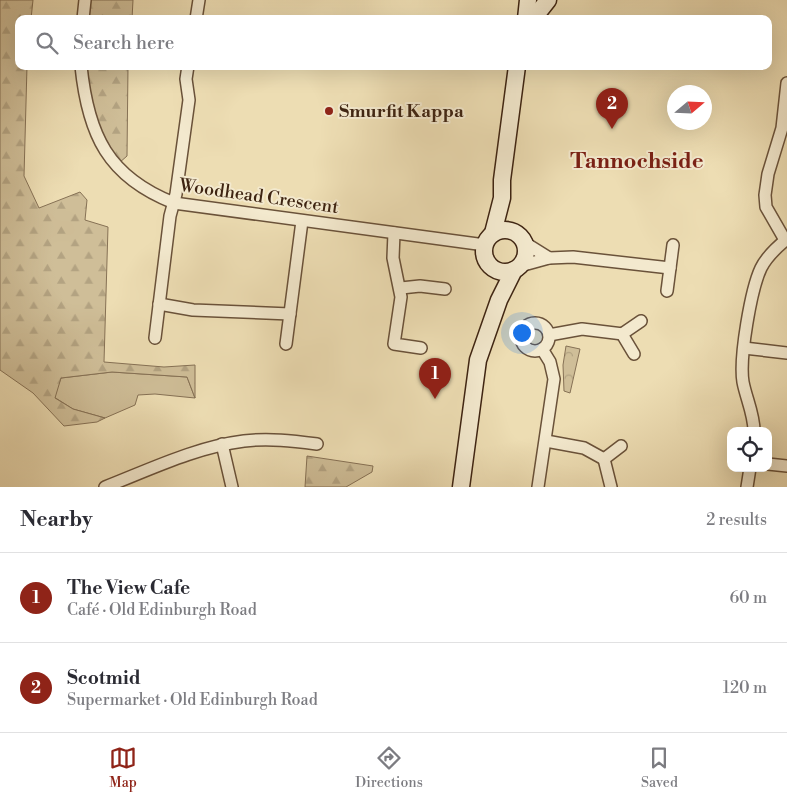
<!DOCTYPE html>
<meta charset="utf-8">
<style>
body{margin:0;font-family:"Libre Bodoni",serif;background:#f7f7f7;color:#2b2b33}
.controls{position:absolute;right:15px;bottom:15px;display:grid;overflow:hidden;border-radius:10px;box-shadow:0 5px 20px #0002}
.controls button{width:45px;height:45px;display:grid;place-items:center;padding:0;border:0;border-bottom:1px solid #e1e1e2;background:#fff;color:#2b2b33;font:25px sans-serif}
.compass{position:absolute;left:667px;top:85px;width:45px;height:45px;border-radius:50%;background:#fff;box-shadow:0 5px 20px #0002;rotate:71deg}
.you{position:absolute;left:521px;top:332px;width:18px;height:18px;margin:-12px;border:4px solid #fff;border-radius:50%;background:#1a73e8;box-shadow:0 0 0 8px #1a73e833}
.badge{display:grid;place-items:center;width:32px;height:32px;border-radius:50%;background:#8f2418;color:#fff;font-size:16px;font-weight:700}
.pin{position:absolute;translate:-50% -41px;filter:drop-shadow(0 1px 2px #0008)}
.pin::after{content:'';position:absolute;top:26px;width:18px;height:15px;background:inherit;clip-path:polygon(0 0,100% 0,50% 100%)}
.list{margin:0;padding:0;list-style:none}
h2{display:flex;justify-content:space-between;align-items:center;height:65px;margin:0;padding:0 20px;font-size:21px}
h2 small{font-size:16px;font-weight:400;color:#7c7c81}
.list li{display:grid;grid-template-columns:32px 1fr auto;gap:15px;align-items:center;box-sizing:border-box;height:90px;padding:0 20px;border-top:1px solid #e1e1e2}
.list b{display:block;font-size:19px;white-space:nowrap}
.list p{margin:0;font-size:16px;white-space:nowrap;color:#7c7c81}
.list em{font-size:16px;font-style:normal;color:#7c7c81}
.icon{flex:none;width:28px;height:28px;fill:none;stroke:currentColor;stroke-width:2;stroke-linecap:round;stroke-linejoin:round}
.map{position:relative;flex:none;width:787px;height:487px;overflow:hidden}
.search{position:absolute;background:#fff;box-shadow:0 5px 20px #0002;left:15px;right:15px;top:15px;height:55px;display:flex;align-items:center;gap:12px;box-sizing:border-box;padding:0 18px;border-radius:10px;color:#7c7c81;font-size:19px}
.sheet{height:245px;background:#fff}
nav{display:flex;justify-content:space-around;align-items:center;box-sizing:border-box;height:70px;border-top:1px solid #e1e1e2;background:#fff;font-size:14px;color:#7c7c81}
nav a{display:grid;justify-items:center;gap:2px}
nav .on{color:#8f2418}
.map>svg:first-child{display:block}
.grass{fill:#cfbe98;stroke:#867155}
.forest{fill:url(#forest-firs);stroke:#867155}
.park{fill:url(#park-crowns);stroke:#867155}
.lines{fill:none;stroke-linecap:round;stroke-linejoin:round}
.street-casing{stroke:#6a523a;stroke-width:14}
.secondary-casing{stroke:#3e2412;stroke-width:19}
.street{stroke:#f3e9ce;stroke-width:11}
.secondary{stroke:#f3e9ce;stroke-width:16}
.poi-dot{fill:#8f2418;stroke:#f3e9ce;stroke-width:2}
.labels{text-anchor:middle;stroke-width:4;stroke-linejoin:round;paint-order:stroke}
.poi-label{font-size:18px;font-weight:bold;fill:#3e2412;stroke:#f3e9ce;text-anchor:start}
.street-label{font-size:18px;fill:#3e2412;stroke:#f3e9ce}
.district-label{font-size:22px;font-weight:bold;fill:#7a1f14;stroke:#f3e9ce}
</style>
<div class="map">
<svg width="787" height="487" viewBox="0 0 787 487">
<defs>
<pattern id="forest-firs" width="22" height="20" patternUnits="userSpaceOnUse" patternTransform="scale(1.25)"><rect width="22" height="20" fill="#cfbe98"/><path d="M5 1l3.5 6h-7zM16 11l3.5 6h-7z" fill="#b3a382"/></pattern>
<pattern id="park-crowns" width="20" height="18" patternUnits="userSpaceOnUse" patternTransform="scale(1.25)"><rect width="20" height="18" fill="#cfbe98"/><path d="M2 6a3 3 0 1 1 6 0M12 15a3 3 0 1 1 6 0" fill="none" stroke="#b3a382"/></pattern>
</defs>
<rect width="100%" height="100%" fill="#edddb3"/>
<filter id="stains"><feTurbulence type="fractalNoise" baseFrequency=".004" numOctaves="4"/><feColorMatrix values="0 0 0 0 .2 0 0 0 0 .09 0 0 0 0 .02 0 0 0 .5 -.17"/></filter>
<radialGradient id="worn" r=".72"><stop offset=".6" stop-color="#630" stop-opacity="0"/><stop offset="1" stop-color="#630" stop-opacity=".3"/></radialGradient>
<!-- grass -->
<polygon class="grass" points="112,372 187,377 195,398 155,394 138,395 135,405 105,418 73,409 54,397 61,378"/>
<!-- forest -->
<g class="forest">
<polygon points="0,0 33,0 31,19 19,19 19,66 27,66 24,176 39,208 80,192 87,200 85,220 108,227 104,362 164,367 195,365 195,398 187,377 112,372 61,378 55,398 73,409 105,418 97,422 64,426 33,393 0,370"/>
<polygon points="91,0 133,0 132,19 89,19"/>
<path d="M87,66H128L127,156L119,163C98,130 89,106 87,66Z"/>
<polygon points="307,456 373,466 372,472 346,487 305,487"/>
</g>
<!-- park -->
<polygon class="park" points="566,346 580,349 570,393 564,391 563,365"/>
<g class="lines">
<defs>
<g id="street">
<polyline points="83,19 85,0"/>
<polyline points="196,19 199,0"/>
<path d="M81,66C88,135 108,177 174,203L485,245"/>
<polyline points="394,233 393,258 401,297 394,344 421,348"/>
<polyline points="785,240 766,207 765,195 768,174 782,128 787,83"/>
<polyline points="525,243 549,258"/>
<polyline points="520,266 549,258 573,257 670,268"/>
<polyline points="401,288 420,286 445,289"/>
<polyline points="667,291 673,245"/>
<polyline points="159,304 193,310 290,314"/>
<circle cx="535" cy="337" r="14"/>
<polyline points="549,335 582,329 623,334"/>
<polyline points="155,338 170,216 176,194 189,100 186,79 188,66"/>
<polyline points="286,344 302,221"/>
<polyline points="744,348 787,353"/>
<polyline points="634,354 622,334 641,321"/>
<path d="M754,431C754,414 746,398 743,382C739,358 751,289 761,268C767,256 777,247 787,239"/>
<polyline points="546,441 584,448 604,459"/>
<polyline points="222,444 232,487"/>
<polyline points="768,464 787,466"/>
<path d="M105,487C151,469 196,447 244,441C269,438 293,441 317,444"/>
<polyline points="538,487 554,379 550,362 542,349"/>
<polyline points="611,487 604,459 621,446"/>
<polyline points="747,487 750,468"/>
</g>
<g id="secondary">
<polyline points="526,19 528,0"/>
<polyline points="533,19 548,0"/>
<circle cx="505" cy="251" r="21"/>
<polyline points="493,233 502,198 502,180 517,66"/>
<polyline points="461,487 478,360 499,300 514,270"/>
</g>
</defs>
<!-- street casing -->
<use href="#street" class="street-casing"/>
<!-- secondary casing -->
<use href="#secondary" class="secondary-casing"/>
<!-- street -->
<use href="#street" class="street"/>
<!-- secondary -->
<use href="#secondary" class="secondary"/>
</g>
<!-- markers -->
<circle class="poi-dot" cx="329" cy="111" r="5"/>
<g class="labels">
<!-- poi labels -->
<g class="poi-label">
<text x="339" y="117">Smurfit Kappa</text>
</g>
<!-- street labels -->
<g class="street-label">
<text transform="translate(259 196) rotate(8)" y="6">Woodhead Crescent</text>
</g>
<!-- district labels -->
<g class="district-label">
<text x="637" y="168">Tannochside</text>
</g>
</g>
<rect width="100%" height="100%" filter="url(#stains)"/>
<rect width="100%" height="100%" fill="url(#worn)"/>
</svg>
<div class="controls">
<button><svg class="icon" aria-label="locate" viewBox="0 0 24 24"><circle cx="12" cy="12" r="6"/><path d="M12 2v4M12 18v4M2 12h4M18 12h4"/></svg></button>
</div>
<svg class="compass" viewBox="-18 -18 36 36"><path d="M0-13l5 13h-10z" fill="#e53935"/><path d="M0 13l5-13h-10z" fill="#7c7c81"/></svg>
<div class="you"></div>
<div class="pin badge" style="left:435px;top:399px">1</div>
<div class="pin badge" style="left:612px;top:129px">2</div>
<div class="search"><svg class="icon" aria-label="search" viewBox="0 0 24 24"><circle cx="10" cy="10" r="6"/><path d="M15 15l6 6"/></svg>Search here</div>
</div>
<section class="sheet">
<h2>Nearby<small>2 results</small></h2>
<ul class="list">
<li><span class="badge">1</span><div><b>The View Cafe</b><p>Café · Old Edinburgh Road</p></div><em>60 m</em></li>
<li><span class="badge">2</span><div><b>Scotmid</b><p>Supermarket · Old Edinburgh Road</p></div><em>120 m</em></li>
</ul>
</section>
<nav>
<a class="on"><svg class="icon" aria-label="map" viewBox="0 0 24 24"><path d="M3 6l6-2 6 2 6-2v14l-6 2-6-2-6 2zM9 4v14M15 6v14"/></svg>Map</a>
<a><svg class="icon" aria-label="directions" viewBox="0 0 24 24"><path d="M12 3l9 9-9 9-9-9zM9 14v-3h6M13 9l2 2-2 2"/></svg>Directions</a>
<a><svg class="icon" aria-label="saved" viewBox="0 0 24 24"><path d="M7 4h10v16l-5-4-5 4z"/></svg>Saved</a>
</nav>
